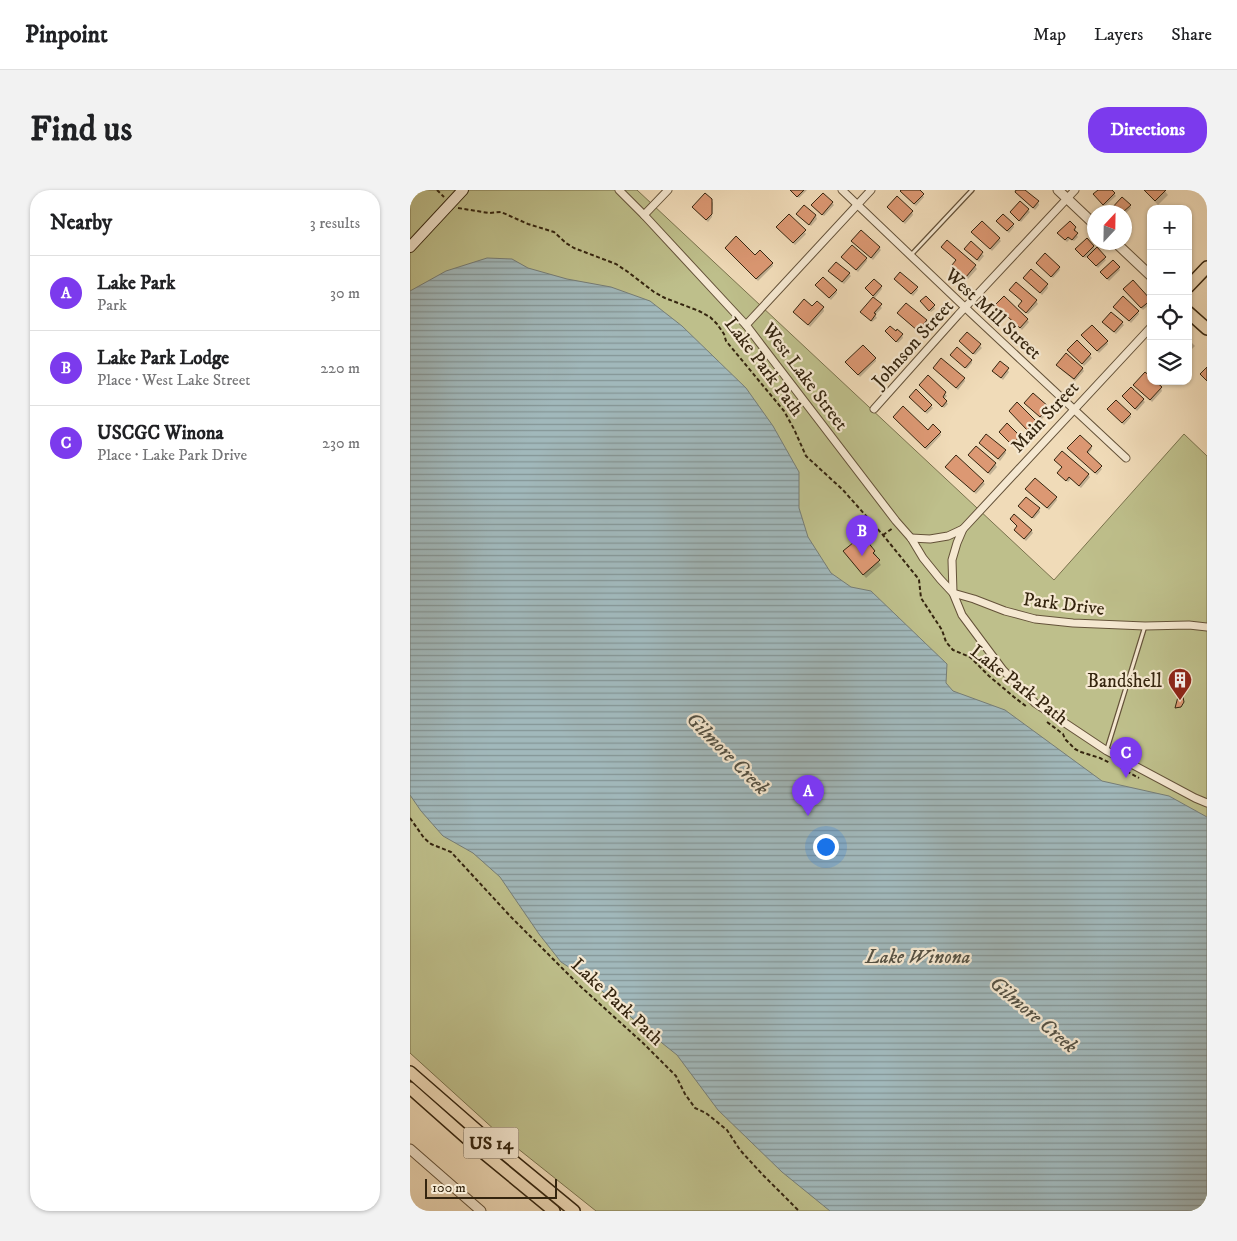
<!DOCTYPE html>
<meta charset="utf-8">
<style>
body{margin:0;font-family:"IM FELL DW Pica",serif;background:#f2f2f2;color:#202124}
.controls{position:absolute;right:15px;top:15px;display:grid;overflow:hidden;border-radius:10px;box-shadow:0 1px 4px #0004}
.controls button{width:45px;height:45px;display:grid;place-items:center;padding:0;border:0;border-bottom:1px solid #e0e0e0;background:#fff;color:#202124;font:25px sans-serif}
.compass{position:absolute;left:677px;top:15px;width:45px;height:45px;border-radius:50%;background:#fff;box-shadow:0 1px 4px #0004;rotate:22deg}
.scale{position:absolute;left:15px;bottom:12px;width:132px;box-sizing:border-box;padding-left:5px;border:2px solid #35250f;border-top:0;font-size:14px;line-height:18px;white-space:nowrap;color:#35250f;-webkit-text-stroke:4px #f5e8d1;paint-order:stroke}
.you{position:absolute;left:415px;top:656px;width:18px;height:18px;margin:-12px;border:4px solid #fff;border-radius:50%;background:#1a73e8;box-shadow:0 0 0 8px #1a73e833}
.badge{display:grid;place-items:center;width:32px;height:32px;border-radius:50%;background:#7c3aed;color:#fff;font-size:16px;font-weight:700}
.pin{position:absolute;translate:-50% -41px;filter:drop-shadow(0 1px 2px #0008)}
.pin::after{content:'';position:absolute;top:26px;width:18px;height:15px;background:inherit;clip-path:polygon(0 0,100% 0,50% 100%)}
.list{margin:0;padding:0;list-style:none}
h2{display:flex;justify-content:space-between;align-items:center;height:65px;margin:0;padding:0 20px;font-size:21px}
h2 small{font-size:16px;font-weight:400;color:#757577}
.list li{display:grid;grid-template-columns:32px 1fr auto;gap:15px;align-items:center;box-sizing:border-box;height:75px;padding:0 20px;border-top:1px solid #e0e0e0}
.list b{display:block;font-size:19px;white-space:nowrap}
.list p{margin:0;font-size:16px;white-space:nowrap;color:#757577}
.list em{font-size:16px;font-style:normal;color:#757577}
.icon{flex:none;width:28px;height:28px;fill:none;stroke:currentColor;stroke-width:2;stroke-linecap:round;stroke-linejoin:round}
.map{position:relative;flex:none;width:797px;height:1021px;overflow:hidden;border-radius:20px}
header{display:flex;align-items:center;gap:30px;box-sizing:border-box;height:70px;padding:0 25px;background:#fff;border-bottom:1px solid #e0e0e0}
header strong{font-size:24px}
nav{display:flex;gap:28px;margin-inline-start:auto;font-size:18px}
.intro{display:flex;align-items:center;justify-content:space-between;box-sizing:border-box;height:120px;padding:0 30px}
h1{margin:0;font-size:35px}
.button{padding:12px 22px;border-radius:20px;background:#7c3aed;color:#fff;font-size:18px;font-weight:700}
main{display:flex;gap:30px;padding:0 30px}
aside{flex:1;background:#fff;border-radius:20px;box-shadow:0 1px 4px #0004}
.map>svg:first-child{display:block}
.park{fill:#bebf8b;stroke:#7a724d}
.water{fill:url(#water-rules);stroke:#767d76}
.shadow{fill:#0003}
.building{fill:#dc9873;stroke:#35250f}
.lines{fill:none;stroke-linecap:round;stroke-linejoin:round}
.service-casing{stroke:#645239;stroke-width:5.5}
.minor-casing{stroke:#645239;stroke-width:9}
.tertiary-casing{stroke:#645239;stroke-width:11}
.secondary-casing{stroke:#35250f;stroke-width:12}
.primary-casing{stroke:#35250f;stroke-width:14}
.trunk-casing{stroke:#35250f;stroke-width:14}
.path{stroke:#35250f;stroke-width:2;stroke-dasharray:4 2.5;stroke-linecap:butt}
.service{stroke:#f5e8d1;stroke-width:3}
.minor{stroke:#f5e8d1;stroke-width:7}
.tertiary{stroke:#f5e8d1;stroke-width:9}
.secondary{stroke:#f5e8d1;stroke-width:10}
.primary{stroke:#f0dbb8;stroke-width:11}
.trunk{stroke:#f0dbb8;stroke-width:11}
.labels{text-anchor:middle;stroke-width:4.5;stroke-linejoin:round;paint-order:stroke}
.shield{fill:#f5e8d1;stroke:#6f6049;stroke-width:1}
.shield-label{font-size:18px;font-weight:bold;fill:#35250f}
.street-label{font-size:19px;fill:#35250f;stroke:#f5e8d1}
.poi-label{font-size:19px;fill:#35250f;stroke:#f5e8d1;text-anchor:end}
.water-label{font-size:20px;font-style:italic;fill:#555143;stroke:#f5e8d1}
</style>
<header>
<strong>Pinpoint</strong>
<nav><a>Map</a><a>Layers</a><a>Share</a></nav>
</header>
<div class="intro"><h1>Find us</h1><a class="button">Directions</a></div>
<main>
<aside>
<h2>Nearby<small>3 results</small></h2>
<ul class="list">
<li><span class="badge">A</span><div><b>Lake Park</b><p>Park</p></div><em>30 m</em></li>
<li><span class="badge">B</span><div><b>Lake Park Lodge</b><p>Place · West Lake Street</p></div><em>220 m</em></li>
<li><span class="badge">C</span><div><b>USCGC Winona</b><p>Place · Lake Park Drive</p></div><em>230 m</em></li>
</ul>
</aside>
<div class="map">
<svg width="797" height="1021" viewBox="0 0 797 1021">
<defs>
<pattern id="water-rules" width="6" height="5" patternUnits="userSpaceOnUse" patternTransform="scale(1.25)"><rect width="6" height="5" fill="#a1b8bb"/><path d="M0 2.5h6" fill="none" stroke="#849596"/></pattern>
</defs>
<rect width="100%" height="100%" fill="#f0dbb8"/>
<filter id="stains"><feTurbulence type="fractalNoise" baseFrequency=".004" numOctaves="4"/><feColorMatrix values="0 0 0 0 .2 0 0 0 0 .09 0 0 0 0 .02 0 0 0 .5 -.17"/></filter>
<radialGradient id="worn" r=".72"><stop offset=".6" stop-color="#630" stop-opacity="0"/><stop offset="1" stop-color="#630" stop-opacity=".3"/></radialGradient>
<!-- park -->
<polygon class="park" points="0,0 227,0 644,390 774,244 797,266 797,1021 186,1021 87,942 0,863"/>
<!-- water -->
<polygon class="water" points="77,68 102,69 118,78 157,89 201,97 240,111 272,136 336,198 363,236 389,282 389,318 398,347 421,383 441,397 461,401 537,474 536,493 543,501 595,520 692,591 759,606 797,627 797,1021 420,1021 372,982 308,920 267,865 232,837 182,792 151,772 129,744 90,687 63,663 33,646 11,621 0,605 0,101 36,81"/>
<!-- shadow -->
<g class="shadow">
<polygon points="381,0 397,0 389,8"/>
<polygon points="493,0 508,0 514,7 506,16 493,4"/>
<polygon points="608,0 614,0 628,12 629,15 625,20 608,5 606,2"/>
<polygon points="689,0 701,0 706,6 695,16 686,7"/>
<polygon points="734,0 754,0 758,5 748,15"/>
<polygon points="301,10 303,13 302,27 298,32 285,20"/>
<polygon points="422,13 424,15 414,26 404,18"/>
<polygon points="720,16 721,18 714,25 714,22 703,22 701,20"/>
<polygon points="394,17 406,26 407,29 401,36 389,27 388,24"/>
<polygon points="480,19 502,22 503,25 495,34"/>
<polygon points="618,20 620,22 611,32 601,23"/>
<polygon points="379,26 396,44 385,55 369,39"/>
<polygon points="589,34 603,35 604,37 599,43"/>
<polygon points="665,38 666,41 665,42 668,47 664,51 660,49 657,52 650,46"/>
<polygon points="563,42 589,49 591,51 582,61"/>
<polygon points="443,51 469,58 471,60 463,70"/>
<polygon points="538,52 565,76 567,79 558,89 545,77 543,75 547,71 533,57"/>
<polygon points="561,53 574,66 569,72 555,59"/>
<polygon points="683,56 686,61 696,70 688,78 678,66 675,68 668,62"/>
<polygon points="318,60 345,66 362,73 363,76 348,91"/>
<polygon points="456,68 457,71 448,82 434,70"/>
<polygon points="629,76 649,78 650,80 643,88"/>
<polygon points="709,78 710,80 699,91 693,85"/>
<polygon points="420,81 439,84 441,86 434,94 421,84"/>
<polygon points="615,88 637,95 638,98 632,105"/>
<polygon points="485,89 507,98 508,100 503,106 487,92"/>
<polygon points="406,96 426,100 427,103 421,110"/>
<polygon points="471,97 472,99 464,109 472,118 465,125 467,128 462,132 452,122 464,107 457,99"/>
<polygon points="600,100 626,111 628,114 618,124 611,119 613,112"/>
<polygon points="716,102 740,110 741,113 733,120"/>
<polygon points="513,114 524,116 525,119 521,122"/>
<polygon points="587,115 617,130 619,132 612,140"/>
<polygon points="402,118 413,118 414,121 400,137 386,124"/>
<polygon points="706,119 728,122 729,124 721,133"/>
<polygon points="488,123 516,131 517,133 510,142 490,126"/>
<polygon points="701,123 714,135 706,144 695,135"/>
<polygon points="476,141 492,145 493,148 488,153"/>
<polygon points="557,143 572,158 565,165 552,154"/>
<polygon points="674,148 697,152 698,154 689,163"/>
<polygon points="778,149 785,156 778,163"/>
<polygon points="667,152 682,168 674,176 659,160"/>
<polygon points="542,165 561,170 562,173 557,179"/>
<polygon points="465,168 466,171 450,187 438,175"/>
<polygon points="591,173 599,182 593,190 585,183"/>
<polygon points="524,178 554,189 555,191 548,200 526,181"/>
<polygon points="649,178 672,178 674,181 665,191"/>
<polygon points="518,187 537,206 534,209 538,214 534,218 511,195"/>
<polygon points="741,191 751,198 752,201 742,212 725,195"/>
<polygon points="721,198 735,212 727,221 713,207"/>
<polygon points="500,207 521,216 523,218 517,224"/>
<polygon points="617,215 638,218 639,221 632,229"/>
<polygon points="600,221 625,232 627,234 619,242"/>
<polygon points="700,222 720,225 721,227 714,235"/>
<polygon points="486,229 518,241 530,243 531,245 517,260"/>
<polygon points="597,235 611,249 604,256 592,244"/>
<polygon points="570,253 595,261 596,263 590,271 572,255"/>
<polygon points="681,257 682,259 678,264 692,279 687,285 659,258"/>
<polygon points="566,258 585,274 587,277 580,285 559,265"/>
<polygon points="645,270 678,285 680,287 671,298 661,289 658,292 650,285 653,278"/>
<polygon points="538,279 573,292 575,294 566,304"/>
<polygon points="618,302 646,308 647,310 639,320"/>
<polygon points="610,316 629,319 630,322 624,329"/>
<polygon points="601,329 621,340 623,343 616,351 607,343 605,340 608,337"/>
<polygon points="454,356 464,362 467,366 465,367 471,375 456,388 434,362"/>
</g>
<!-- building -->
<g class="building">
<polygon points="380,0 394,0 387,7"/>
<polygon points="491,0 510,0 514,4 504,14 490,1"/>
<polygon points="606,0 615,0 629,11 623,18 605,2"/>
<polygon points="688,0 702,0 705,3 693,15 683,4"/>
<polygon points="734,0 756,0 745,11"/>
<polygon points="295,3 302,9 302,24 296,30 282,17"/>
<polygon points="413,3 423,12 412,25 401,15"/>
<polygon points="487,6 503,21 493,32 477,17"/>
<polygon points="712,7 721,15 713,22 703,22 700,20"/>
<polygon points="610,11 619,19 609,31 600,22"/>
<polygon points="394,15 406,25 399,35 386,24"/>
<polygon points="379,24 396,40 383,53 366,37"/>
<polygon points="593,24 604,34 597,41 586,31"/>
<polygon points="572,31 590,48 580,59 561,42"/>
<polygon points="660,31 666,37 664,40 668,43 662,50 658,47 655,50 647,43"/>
<polygon points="451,40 470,57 461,68 441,51"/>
<polygon points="326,46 345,65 350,60 363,73 346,89 315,58"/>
<polygon points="677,48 684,56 673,67 665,59"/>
<polygon points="537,50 566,75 556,87 542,75 546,70 531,57"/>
<polygon points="561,51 573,62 567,70 554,59"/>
<polygon points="442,55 457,68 446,80 431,67"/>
<polygon points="687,57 696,67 686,76 677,67"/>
<polygon points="635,63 650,77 641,87 626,73"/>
<polygon points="703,70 710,77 697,89 690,82"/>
<polygon points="426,72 440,83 432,92 418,81"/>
<polygon points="621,79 638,94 630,103 613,88"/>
<polygon points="490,82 508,97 501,104 484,89"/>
<polygon points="413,87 427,100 419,108 405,95"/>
<polygon points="464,89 472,96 463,106 455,98"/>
<polygon points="723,90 741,110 731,118 713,99"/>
<polygon points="606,92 627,110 616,123 608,116 612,111 599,100"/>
<polygon points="516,106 525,115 519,121 510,111"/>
<polygon points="594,106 618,129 610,138 585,115"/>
<polygon points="713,106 729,121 719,131 703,117"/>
<polygon points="463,107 472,114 464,123 466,124 461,131 450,122"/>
<polygon points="394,109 402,116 407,111 414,117 398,135 383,122"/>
<polygon points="496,113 517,130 508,141 487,123"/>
<polygon points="701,122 713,132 704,142 692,132"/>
<polygon points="682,135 698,151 687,161 671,145"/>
<polygon points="480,136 486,141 487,139 493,144 486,152 475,141"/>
<polygon points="557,142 571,154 563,164 549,151"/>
<polygon points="667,150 681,164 672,174 657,160"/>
<polygon points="453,155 466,168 448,185 435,172"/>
<polygon points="547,157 562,170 555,178 540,165"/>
<polygon points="656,163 673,178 664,189 646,175"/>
<polygon points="531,168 555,188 546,198 523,178"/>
<polygon points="590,171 599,178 591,188 582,181"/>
<polygon points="797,177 797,191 790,184"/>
<polygon points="735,182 741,187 741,191 745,191 752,197 740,210 723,195"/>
<polygon points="518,185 536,202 533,207 537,211 532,217 509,195"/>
<polygon points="721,197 734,209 725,219 712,206"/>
<polygon points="506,199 522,215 515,222 499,207"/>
<polygon points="623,203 639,217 630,227 614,213"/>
<polygon points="706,210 721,224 712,233 697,219"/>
<polygon points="607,212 626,231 617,240 599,221"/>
<polygon points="493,216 518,240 523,234 531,242 515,258 483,227"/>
<polygon points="597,233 610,246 602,255 589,242"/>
<polygon points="576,244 596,260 588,269 569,253"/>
<polygon points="670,245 682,256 677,262 692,276 685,283 657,258"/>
<polygon points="566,256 586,273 578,283 558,265"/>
<polygon points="652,261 679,284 669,296 659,287 656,291 647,283 652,277 644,270"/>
<polygon points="546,265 574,291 564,302 535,277"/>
<polygon points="625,288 647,307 637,318 615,299"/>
<polygon points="616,307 630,318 622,328 608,316"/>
<polygon points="604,324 622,340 614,349 604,340 607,336 600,329"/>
<polygon points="449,348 454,354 457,351 465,361 463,363 470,370 453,385 433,361"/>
<polygon points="769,503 773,507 774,512 771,517 765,518"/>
</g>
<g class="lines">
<defs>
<g id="service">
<polyline points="501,65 562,0"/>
<polyline points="697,559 735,436"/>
</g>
<g id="minor">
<polyline points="209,0 234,25 336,135 486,331 501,348 513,368 530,389 543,403 564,409 595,421 625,429 663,433 735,436 779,435 797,437"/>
<polyline points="432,0 563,125 716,268"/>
<polyline points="234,25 258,0"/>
<polyline points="336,135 461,0"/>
<polyline points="741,137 553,339 547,353 542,370 543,403 552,425 593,480 625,513 697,561 785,608 797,613"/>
<polyline points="464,219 548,125 665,0"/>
<polyline points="501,348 520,349 538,346 553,339"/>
</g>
<g id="tertiary">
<polyline points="648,0 684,34"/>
<polyline points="705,52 741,86"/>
<polyline points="0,959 71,1021"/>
</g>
<polyline id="secondary" points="0,57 53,0"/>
<g id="primary">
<polyline points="778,97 797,77"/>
<polyline points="778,122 797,139"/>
</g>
<g id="trunk">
<polyline points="0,882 78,950 164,1021"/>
<polyline points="0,898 70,960 144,1021"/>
</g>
</defs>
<!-- service casing -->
<use href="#service" class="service-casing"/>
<!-- minor casing -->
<use href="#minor" class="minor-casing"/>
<!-- tertiary casing -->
<use href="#tertiary" class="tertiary-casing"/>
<!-- secondary casing -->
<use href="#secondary" class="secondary-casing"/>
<!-- primary casing -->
<use href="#primary" class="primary-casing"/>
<!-- trunk casing -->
<use href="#trunk" class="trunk-casing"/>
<!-- path -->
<g class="path">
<polyline points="27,0 34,7"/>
<polyline points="48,18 79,23 91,22 118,34 144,42 156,53 164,58 206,74 218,82 244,102 255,108 289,121 300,127 307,134 314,144 316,151 374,221 384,239 396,266 433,300 473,345 507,387 509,390 511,408 532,440 536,452 543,460 560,467 579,486 604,507 617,517"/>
<polyline points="473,345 483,338"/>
<polyline points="637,532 653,544 655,549 665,559 671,562 690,568 700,573"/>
<polyline points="711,578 729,588"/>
<polyline points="0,628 14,648 21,654 41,662 101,727 170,796 233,853 266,886 275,904 285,918 296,923 317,940 330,960 352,984 389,1021"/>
</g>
<!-- service -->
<use href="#service" class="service"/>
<!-- minor -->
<use href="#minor" class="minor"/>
<!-- tertiary -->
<use href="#tertiary" class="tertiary"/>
<!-- secondary -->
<use href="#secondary" class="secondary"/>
<!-- primary -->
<use href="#primary" class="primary"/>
<!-- trunk -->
<use href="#trunk" class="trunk"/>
</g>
<!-- icons -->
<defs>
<symbol id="building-pin" viewBox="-11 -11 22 30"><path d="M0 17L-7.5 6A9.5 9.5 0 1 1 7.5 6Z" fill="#8f2418" stroke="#f5e8d1"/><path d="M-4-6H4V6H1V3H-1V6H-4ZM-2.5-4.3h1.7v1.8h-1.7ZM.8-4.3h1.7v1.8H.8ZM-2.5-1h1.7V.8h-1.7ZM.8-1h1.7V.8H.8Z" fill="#fff"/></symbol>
</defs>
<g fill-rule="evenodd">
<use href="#building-pin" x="756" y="476" width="28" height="38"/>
</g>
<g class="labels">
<!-- shield labels -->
<rect class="shield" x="53.5" y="937.5" width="55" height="31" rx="4"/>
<g class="shield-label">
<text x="81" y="959">US 14</text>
</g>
<!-- street labels -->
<g class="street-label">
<text transform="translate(584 123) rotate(43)" y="7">West Mill Street</text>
<text transform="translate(502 153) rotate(-48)" y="7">Johnson Street</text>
<text transform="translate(355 176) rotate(53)" y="7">Lake Park Path</text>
<text transform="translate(396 186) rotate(53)" y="7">West Lake Street</text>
<text transform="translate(634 226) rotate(-47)" y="7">Main Street</text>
<text transform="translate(654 413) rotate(7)" y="7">Park Drive</text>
<text transform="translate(610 494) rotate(38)" y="7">Lake Park Path</text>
<text transform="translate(208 811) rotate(43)" y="7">Lake Park Path</text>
</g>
<!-- poi labels -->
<g class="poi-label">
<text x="752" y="497">Bandshell</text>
</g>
<!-- water labels -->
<g class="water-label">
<text transform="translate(318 563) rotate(45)" y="7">Gilmore Creek</text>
<text x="508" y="773">Lake Winona</text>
<text transform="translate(624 824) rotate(40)" y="7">Gilmore Creek</text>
</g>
</g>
<rect width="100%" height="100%" filter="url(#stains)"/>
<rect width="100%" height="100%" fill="url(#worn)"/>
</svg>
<div class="controls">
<button>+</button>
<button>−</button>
<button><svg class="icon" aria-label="locate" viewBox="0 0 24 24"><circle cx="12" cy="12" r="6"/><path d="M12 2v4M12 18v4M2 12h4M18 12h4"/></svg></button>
<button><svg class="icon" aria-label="layers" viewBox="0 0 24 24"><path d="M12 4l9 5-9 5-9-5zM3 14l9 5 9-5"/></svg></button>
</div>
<svg class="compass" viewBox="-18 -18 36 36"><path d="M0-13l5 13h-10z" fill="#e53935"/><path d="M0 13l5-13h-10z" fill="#757577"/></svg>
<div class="scale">100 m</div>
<div class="you"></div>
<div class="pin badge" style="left:398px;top:626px">A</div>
<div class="pin badge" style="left:452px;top:366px">B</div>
<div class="pin badge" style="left:716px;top:588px">C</div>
</div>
</main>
